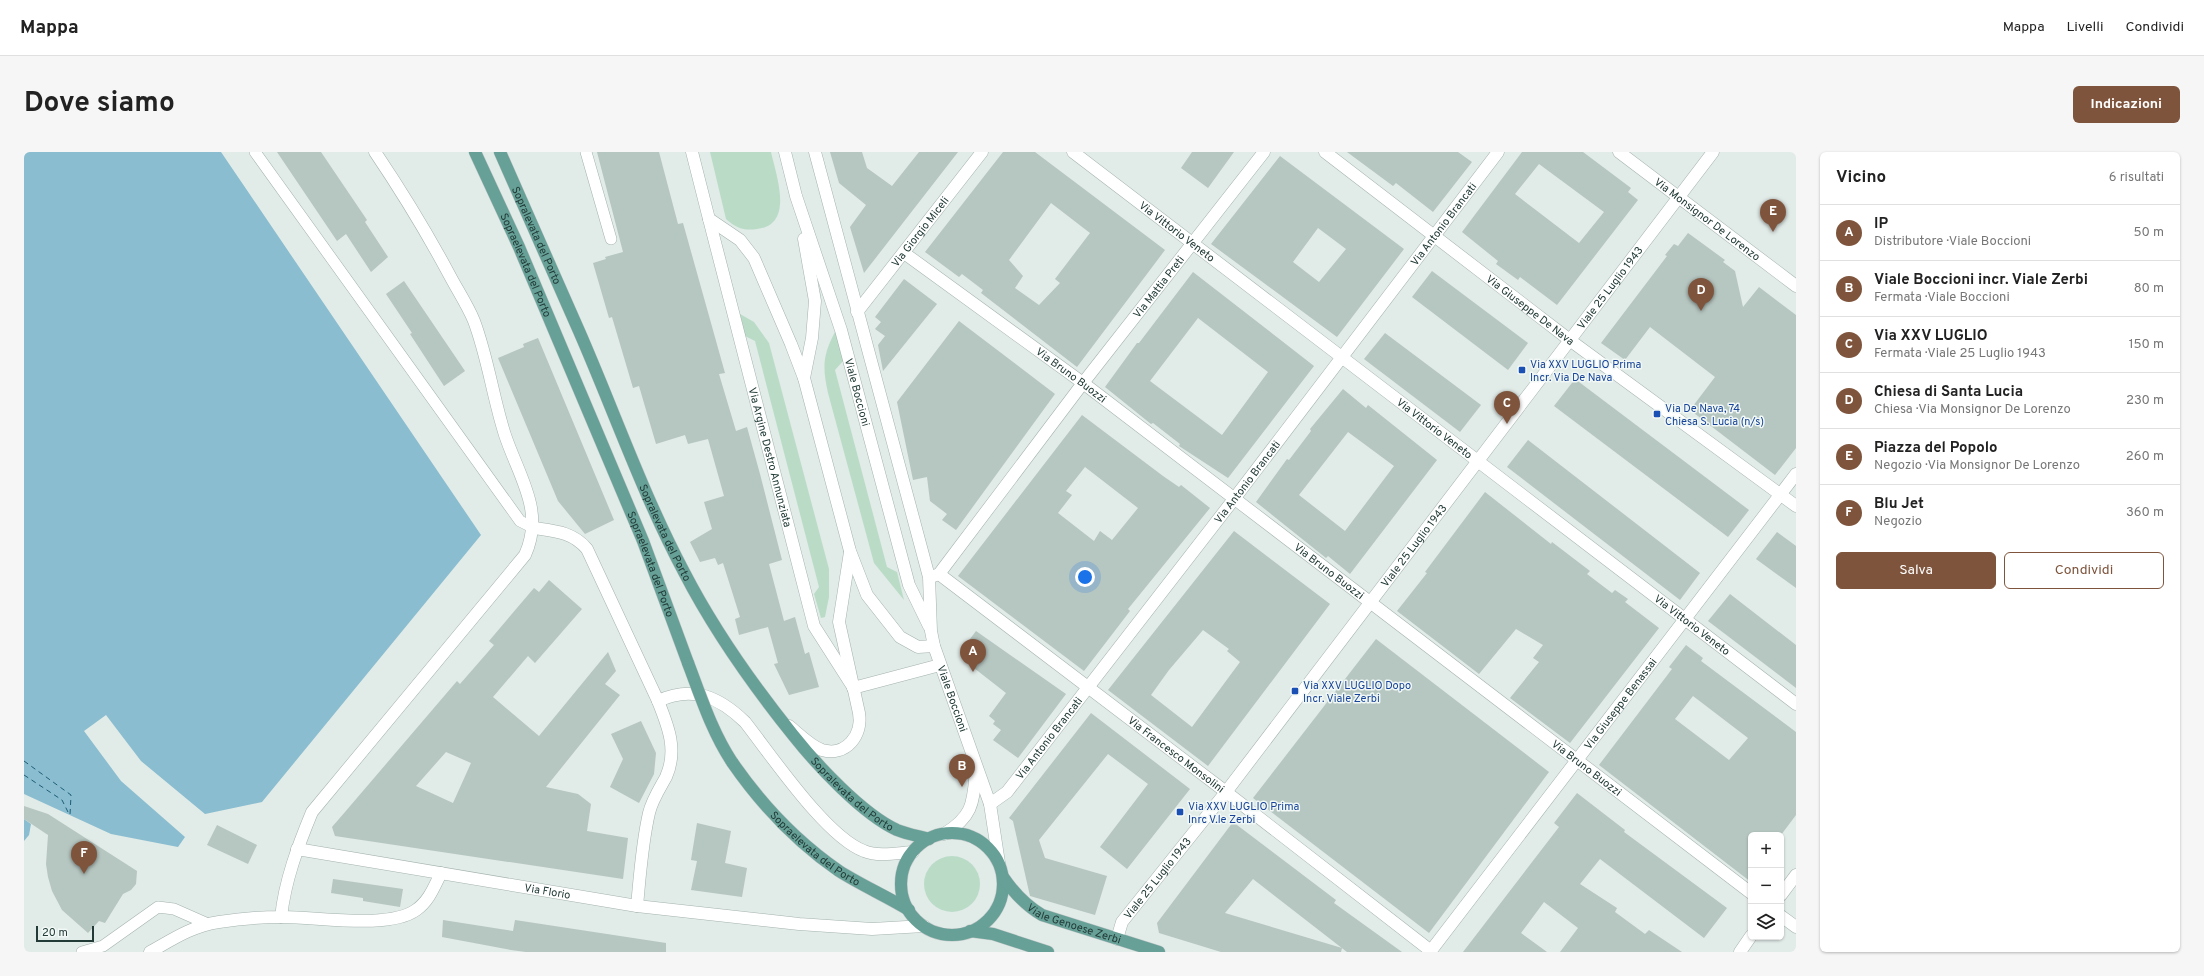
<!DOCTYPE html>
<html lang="it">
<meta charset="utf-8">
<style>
body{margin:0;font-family:Overpass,sans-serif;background:#f6f6f6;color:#222}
.controls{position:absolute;right:12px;bottom:12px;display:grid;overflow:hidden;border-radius:6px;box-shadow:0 1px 3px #0004}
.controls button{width:36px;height:36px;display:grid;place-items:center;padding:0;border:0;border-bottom:1px solid #e0e0e0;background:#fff;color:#222;font:20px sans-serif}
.scale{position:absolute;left:12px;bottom:10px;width:58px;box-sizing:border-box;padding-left:4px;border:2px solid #223b37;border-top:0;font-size:11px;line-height:14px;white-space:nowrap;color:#223b37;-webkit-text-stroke:3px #f1f8f5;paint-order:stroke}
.you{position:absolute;left:1061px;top:425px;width:14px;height:14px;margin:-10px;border:3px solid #fff;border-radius:50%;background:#1a73e8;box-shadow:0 0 0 6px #1a73e833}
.badge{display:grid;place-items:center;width:26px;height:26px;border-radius:50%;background:#7e543c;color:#fff;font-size:13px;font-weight:700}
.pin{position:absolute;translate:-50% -33px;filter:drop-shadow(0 1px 2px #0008)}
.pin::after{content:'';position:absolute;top:21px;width:14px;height:12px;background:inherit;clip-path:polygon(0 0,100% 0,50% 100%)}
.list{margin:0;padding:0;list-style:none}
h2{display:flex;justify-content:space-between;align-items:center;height:52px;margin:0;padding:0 16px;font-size:17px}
h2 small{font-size:13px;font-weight:400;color:#767676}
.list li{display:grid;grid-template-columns:26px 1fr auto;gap:12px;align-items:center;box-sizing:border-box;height:56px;padding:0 16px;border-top:1px solid #e0e0e0}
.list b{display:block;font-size:15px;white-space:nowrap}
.list p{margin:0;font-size:13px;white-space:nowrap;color:#767676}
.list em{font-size:13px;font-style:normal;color:#767676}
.actions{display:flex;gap:8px;padding:12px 16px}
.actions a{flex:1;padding:9px 0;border:1px solid #7e543c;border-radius:6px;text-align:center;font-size:14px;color:#7e543c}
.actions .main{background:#7e543c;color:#fff}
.icon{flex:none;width:22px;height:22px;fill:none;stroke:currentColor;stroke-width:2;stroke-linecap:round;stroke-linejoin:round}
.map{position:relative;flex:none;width:1772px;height:800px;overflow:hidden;border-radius:6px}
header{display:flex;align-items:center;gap:24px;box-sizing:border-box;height:56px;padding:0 20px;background:#fff;border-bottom:1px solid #e0e0e0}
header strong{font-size:19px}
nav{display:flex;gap:22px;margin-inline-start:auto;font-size:14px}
.intro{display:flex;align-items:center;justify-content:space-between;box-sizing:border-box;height:96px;padding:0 24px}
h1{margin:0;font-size:28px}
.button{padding:10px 18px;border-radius:6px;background:#7e543c;color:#fff;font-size:14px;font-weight:700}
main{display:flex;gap:24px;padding:0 24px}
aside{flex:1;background:#fff;border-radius:6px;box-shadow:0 1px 3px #0004}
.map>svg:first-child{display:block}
.green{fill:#badcc7}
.water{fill:#8abdcf}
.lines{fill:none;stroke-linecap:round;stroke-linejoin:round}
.ferry{stroke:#1d5d76;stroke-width:1;stroke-dasharray:5 4;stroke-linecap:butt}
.building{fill:#b6c6c1;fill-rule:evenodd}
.service-casing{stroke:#a4b3af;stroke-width:12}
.minor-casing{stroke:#a4b3af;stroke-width:13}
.tertiary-casing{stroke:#a4b3af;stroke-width:13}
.primary-casing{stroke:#c1c8c7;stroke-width:13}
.service{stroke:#fff;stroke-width:11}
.minor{stroke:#fff;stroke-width:12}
.tertiary{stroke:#fff;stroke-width:12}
.primary{stroke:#66a097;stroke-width:12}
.primary-bridge-casing{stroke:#c1c8c7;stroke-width:13;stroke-linecap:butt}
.primary-bridge{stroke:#66a097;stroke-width:12}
.transit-dot{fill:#1a4fb4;stroke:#f1f8f5;stroke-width:1.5}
.labels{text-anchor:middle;stroke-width:3;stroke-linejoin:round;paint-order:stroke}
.street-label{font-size:11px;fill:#223b37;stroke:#f1f8f5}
.transit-label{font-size:11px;fill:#164399;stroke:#f1f8f5;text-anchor:start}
</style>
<header>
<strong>Mappa</strong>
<nav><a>Mappa</a><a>Livelli</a><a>Condividi</a></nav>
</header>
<div class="intro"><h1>Dove siamo</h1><a class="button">Indicazioni</a></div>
<main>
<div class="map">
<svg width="1772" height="800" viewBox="0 0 1772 800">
<rect width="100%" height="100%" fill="#e1ebe8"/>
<!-- green -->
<g class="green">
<path d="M686,0H747C752,23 771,73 733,77C720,79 712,76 702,67Z"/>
<polygon points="716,162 730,170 745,191 805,417 805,445 801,465 797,466 790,442 795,435 731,189 721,184"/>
<path d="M812,178L820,208L811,218L863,415L873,420L880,448L850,411L804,241C798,214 799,202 812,178Z"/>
<circle cx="928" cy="732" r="28"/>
</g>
<!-- water -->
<g class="water">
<polygon points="0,0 197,0 457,383 238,650 181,662 117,609 82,563 60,579 97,629 161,685 154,695 87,682 0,642"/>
<polygon points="0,667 7,672 5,683 0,689"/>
</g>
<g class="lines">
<!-- ferry -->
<g class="ferry">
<polyline points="0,609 47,643 46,663"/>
<polyline points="0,623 38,648 45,662"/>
</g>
</g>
<!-- building -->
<g class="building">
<polygon points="253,0 297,0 343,68 341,70 364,105 347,120 322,82 313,89"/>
<polygon points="573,0 635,0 654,72 659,71 701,221 695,222 712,279 723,275 736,322 758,408 745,412 760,469 771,465 781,502 785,500 795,535 765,543 750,512 754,511 744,475 715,483 711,467 716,465 699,411 694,413 691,406 676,410 666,390 688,377 680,350 700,344 684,287 664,292 661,283 632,292 615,234 609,236 588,165 585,166 569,111 582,107 581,105 599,100"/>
<polygon points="806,0 838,0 843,16 868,34 895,0 934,0 840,121 826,75 842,53 815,31"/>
<path d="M979,0H1011L1141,98L1053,215L957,141L959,138L938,122L935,125L901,100ZM1027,51L1066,81L1031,127L1036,131L1015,153L991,136L999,124L985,108Z"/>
<polygon points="1168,0 1210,0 1184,36 1157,16"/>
<polygon points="1323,0 1434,0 1448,10 1409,60 1372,31 1369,34"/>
<path d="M1498,0H1559L1607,36L1604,40L1614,48L1533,153L1496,125L1494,128L1472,112L1474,109L1438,80ZM1515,12L1580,60L1555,91L1491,42Z"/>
<path d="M1256,4L1380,97L1313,185L1187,92ZM1294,76L1322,97L1295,130L1269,110Z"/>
<polygon points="1664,81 1701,108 1699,110 1711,119 1719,155 1735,135 1772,163 1772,296 1751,323 1666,258 1691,225 1626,175 1601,208 1577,191 1643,104 1641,103 1650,92 1654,94"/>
<polygon points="1408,119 1504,191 1484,218 1388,145"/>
<path d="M1169,120L1290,214L1204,326L1155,294L1156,292L1129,271L1127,272L1081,235L1113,191H1115ZM1174,166L1244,220L1198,283L1126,229Z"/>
<polygon points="880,127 913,152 859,219 854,193 861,184 851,177 857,170 851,165"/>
<polygon points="380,129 441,219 420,234 386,182 388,181 362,142"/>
<polygon points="935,169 1031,242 932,378 918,368 923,362 906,349 903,325 889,328 873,250"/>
<polygon points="1361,181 1457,253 1436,280 1340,207"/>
<polygon points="514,186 590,368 561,382 534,349 474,206 500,195 499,192"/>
<polygon points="1551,227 1725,358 1704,385 1530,254"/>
<path d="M1319,237L1342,256L1344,253L1413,308L1326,422L1304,404L1302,406L1232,350L1263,307L1265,308L1287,279L1286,277ZM1324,280L1370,314L1321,379L1275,343Z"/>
<path d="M1058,263L1139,324L1155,335L1157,333L1186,356L1104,457L1106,459L1060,519L934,424ZM1061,315L1114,356L1088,388L1076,379L1070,389L1034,361L1048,343L1042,339Z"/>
<polygon points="1504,288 1676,421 1656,448 1483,315"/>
<polygon points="1461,340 1527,392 1528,390 1566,419 1563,422 1588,441 1591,438 1604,447 1601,450 1635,476 1546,591 1486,546 1515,510 1509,506 1519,493 1492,477 1455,522 1373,459 1403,421 1401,420"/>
<path d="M1210,379L1306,452L1184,614L1084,538ZM1179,478L1205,497L1203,499L1216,510L1168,575L1127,543L1145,518Z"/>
<polygon points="1753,380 1772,394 1772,436 1732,407"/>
<path d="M525,428L558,457L511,511L504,504L469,545L515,584L584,500L592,519L581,532L596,543L522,635L554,642L567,652L563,679L604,686L599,727L311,684L308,675L321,660L433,529L436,532L470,493L465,489L510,436L515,440ZM422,600L447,611L429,651L392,634Z"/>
<polygon points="1706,442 1772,493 1772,536 1684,469"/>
<polygon points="952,479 1042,542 994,606 969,588 977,578 969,572 971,569 965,564 982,541 950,516 956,508 940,495"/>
<polygon points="1352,487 1525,620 1405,781 1229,646"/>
<path d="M1662,493L1679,506L1677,509L1772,580V663L1757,683H1727V730L1575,613L1648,517L1645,515ZM1669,544L1724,586L1705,608L1651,567Z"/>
<polygon points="1067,561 1166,637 1103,717 1076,695 1124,632 1084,602 1015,688 1021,706 1083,724 1071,763 1006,744 989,669 985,666"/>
<polygon points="617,569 632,601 630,622 615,651 586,635 599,607 587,582"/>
<polygon points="1553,641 1601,678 1600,680 1703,756 1680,786 1576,707 1556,732 1593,756 1591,760 1621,782 1625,778 1658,800 1536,800 1554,776 1520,750 1497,781 1523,800 1439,800 1535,675 1530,671"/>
<polygon points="0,654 24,662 113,719 112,732 107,738 99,742 81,771 75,769 64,781 38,758 28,739 24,725 22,712 24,683 0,667"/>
<polygon points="1209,670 1312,748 1310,751 1378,800 1323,800 1229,727 1201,761 1318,796 1317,800 1197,800 1135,781 1133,771"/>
<polygon points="673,671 707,679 701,711 723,716 718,745 667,738 673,709 667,708"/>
<polygon points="193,673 233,693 224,712 183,693"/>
<polygon points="309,727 379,737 376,755 339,749 339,746 307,741"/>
<polygon points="419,768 489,779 491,768 642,791 642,800 502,800 487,798 418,785"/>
</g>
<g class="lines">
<defs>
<g id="service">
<polyline points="231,0 496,369 510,376"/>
<polyline points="562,0 587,87"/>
<polyline points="58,800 79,794 134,755 150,757 184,772"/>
</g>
<g id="minor">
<path id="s1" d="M1595,0L1772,134"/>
<path id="s2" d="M685,67L790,474L829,535"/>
<path id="s3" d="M880,101L1059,231L1727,741"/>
<path id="s4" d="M833,160L958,0"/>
<path d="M510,376C531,379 549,380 563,397L634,549C644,574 654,598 642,625C636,636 628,648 625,661C618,691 616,723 613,754"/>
<path id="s5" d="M915,422L1202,640L1407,799"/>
<path id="s6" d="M907,425L915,422L1059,231L1240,0"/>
<path d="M634,549C669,533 695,545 721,570C747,603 802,685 840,699C854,705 874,701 889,700"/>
<path id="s7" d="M966,652L983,640L1210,347L1474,0"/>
<path id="s8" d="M273,697L613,754L775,772L848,777L900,774"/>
<polyline points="1757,764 1772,775"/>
<path d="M257,765C261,728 274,694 288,660L501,403C521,359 495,325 481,283C469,246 464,206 450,169C444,154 434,139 426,124C403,81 378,40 351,0"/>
<path d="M126,800C149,787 168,774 195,770C215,767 236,765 256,765C290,764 364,778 392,758C405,749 410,735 417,721"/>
<path id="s9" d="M1406,800L1772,322"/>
</g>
<g id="tertiary">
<polyline points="668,0 685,67 716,88 730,106 767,192 780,226 826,399 843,443 876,485 894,495 910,494"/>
<path id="s10" d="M761,0L772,44L817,178L885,433L905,474"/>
<path id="s11" d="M791,0L905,425L907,479L910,494L966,652L975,711"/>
<path id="s12" d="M1049,0L1772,552"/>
<path id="s13" d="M1301,0L1547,189L1772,354"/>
<polyline points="780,87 791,149 788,186 780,226"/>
<polyline points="829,536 916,513"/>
<path d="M765,574C775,582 786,594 798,598C822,605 839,583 835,561L815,470L826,400"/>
<path d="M920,682C950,664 949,650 952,618"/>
<polyline points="1757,743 1772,723"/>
<path id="s14" d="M1093,787L1098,770L1202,640L1689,0"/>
<polyline points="1716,800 1727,784"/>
</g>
<g id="primary">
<path id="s15" d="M451,0L495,95L619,389L664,511"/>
<path id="s16" d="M476,0C502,60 529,119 555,179C590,259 619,343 660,420C690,478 728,532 769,583C792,612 838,662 873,678C883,682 894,684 905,687"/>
<path id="s17" d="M708,610C737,652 773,690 815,719C837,733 862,744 885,758"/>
<circle cx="928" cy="732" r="51"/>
<path id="s18" d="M979,725C990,741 1001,753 1018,763L1135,800"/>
<polyline points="946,779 969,782 1024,800"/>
</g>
</defs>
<!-- service casing -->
<use href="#service" class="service-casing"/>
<!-- minor casing -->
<use href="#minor" class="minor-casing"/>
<!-- tertiary casing -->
<use href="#tertiary" class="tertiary-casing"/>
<!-- primary casing -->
<use href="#primary" class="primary-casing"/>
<!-- service -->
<use href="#service" class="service"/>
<!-- minor -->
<use href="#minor" class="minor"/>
<!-- tertiary -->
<use href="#tertiary" class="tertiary"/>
<!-- primary -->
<use href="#primary" class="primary"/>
<defs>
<path id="primary-bridge" d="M664,511C677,545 688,580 708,610"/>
</defs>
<!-- primary-bridge casing -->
<use href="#primary-bridge" class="primary-bridge-casing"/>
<!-- primary-bridge -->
<use href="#primary-bridge" class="primary-bridge"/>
</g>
<!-- markers -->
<g class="transit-dot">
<rect x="1494" y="214" width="8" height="8" rx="2"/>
<rect x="1629" y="258" width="8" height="8" rx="2"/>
<rect x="1267" y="535" width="8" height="8" rx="2"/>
<rect x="1152" y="656" width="8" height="8" rx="2"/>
</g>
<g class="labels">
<!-- street labels -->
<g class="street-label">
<text dy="4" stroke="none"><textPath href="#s1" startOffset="111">Via Monsignor De Lorenzo</textPath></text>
<text dy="4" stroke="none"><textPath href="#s7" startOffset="737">Via Antonio Brancati</textPath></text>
<text dy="4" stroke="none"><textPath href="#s4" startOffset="102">Via Giorgio Miceli</textPath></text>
<text dy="4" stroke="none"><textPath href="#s12" startOffset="131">Via Vittorio Veneto</textPath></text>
<text dy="4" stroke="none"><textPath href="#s16" startOffset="91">Sopralevata del Porto</textPath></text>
<text dy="4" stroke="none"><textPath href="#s15" startOffset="124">Sopraelevata del Porto</textPath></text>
<text dy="4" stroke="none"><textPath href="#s6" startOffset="370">Via Mattia Preti</textPath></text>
<text dy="4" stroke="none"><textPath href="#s14" startOffset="818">Viale 25 Luglio 1943</textPath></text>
<text dy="4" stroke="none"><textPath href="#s13" startOffset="259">Via Giuseppe De Nava</textPath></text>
<text dy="4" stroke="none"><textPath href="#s3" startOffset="207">Via Bruno Buozzi</textPath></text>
<text dy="4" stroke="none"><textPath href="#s10" startOffset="251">Viale Boccioni</textPath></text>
<text dy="4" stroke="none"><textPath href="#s12" startOffset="455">Via Vittorio Veneto</textPath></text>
<text dy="4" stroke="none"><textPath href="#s2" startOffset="246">Via Argine Destro Annunziata</textPath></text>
<text dy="4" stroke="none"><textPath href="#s7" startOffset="413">Via Antonio Brancati</textPath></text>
<text dy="4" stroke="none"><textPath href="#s16" startOffset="415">Sopralevata del Porto</textPath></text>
<text dy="4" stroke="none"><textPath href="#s14" startOffset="494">Viale 25 Luglio 1943</textPath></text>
<text dy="4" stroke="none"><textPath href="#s15" startOffset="448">Sopraelevata del Porto</textPath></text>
<text dy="4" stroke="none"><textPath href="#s3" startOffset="531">Via Bruno Buozzi</textPath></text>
<text dy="4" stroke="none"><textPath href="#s12" startOffset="779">Via Vittorio Veneto</textPath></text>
<text dy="4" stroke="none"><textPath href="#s11" startOffset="565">Viale Boccioni</textPath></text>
<text dy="4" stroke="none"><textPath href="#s9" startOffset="313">Via Giuseppe Benassai</textPath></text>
<text dy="4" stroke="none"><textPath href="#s7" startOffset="89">Via Antonio Brancati</textPath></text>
<text dy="4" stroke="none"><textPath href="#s5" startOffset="298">Via Francesco Monsolini</textPath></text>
<text dy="4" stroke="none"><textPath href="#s3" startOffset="855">Via Bruno Buozzi</textPath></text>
<text dy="4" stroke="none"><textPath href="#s16" startOffset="739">Sopralevata del Porto</textPath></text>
<text dy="4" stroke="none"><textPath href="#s17" startOffset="121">Sopraelevata del Porto</textPath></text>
<text dy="4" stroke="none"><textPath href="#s14" startOffset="74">Viale 25 Luglio 1943</textPath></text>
<text dy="4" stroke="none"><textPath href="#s8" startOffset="254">Via Florio</textPath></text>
<text dy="4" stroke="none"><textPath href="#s18" startOffset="88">Viale Genoese Zerbi</textPath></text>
</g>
<!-- transit labels -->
<g class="transit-label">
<text x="1506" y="216">Via XXV LUGLIO Prima<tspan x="1506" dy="13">Incr. Via De Nava</tspan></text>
<text x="1641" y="260">Via De Nava, 74<tspan x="1641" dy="13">Chiesa S. Lucia (n/s)</tspan></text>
<text x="1279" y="537">Via XXV LUGLIO Dopo<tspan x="1279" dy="13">Incr. Viale Zerbi</tspan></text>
<text x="1164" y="658">Via XXV LUGLIO Prima<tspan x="1164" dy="13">Inrc V.le Zerbi</tspan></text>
</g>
</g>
</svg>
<div class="controls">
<button>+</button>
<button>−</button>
<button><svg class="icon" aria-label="layers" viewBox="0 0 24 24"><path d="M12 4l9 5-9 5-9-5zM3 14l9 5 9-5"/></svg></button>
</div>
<div class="scale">20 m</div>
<div class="you"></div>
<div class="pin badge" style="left:949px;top:520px">A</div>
<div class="pin badge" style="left:938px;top:635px">B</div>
<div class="pin badge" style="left:1483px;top:272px">C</div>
<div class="pin badge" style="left:1677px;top:159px">D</div>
<div class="pin badge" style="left:1749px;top:80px">E</div>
<div class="pin badge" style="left:60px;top:722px">F</div>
</div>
<aside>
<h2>Vicino<small>6 risultati</small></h2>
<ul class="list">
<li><span class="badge">A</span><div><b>IP</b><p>Distributore · Viale Boccioni</p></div><em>50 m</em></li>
<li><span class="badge">B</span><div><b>Viale Boccioni incr. Viale Zerbi</b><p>Fermata · Viale Boccioni</p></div><em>80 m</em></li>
<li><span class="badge">C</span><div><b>Via XXV LUGLIO</b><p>Fermata · Viale 25 Luglio 1943</p></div><em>150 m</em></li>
<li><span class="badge">D</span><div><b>Chiesa di Santa Lucia</b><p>Chiesa · Via Monsignor De Lorenzo</p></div><em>230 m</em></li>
<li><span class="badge">E</span><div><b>Piazza del Popolo</b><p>Negozio · Via Monsignor De Lorenzo</p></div><em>260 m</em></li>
<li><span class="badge">F</span><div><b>Blu Jet</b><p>Negozio</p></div><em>360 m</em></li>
</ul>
<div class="actions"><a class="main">Salva</a><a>Condividi</a></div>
</aside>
</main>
